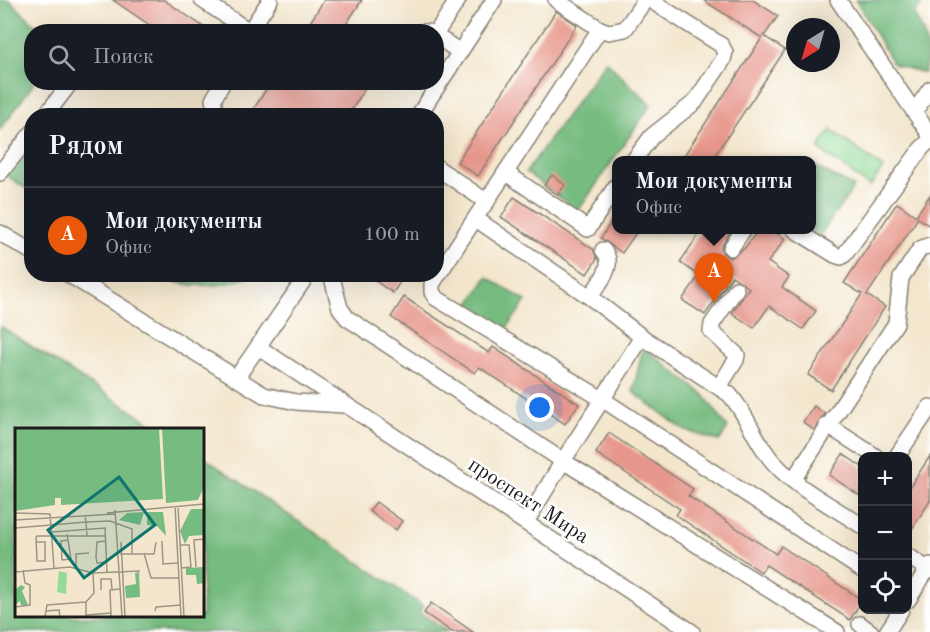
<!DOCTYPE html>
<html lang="ru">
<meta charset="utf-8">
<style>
body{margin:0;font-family:"Old Standard TT",serif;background:#242831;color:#f1f3f6}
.controls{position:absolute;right:18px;bottom:18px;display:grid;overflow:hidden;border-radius:12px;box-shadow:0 6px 24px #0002}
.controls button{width:54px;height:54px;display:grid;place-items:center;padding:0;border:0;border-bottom:2px solid #363941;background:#171b24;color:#f1f3f6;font:30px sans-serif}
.compass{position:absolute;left:786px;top:18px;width:54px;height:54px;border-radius:50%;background:#171b24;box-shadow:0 6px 24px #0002;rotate:217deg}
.you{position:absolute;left:540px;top:408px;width:21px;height:21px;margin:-15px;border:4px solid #fff;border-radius:50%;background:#1a73e8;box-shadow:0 0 0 9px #1a73e833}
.badge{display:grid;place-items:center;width:39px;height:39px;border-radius:50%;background:#ea580c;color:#fff;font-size:20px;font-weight:700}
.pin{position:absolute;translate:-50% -50px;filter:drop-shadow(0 2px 3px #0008)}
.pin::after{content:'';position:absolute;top:32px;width:21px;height:18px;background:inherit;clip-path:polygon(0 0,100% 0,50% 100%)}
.popup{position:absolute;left:612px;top:156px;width:204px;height:78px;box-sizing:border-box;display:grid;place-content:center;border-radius:12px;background:#171b24;filter:drop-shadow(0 2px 4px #0005);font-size:20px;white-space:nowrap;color:#9ea1a6}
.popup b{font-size:22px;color:#f1f3f6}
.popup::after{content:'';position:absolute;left:50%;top:100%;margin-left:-12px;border:12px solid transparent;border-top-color:#171b24}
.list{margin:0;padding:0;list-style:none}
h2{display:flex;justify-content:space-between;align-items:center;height:78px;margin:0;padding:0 24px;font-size:26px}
h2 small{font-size:20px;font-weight:400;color:#9ea1a6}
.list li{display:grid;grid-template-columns:39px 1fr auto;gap:18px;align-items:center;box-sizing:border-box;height:96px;padding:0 24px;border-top:2px solid #363941}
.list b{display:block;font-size:22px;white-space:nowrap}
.list p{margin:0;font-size:20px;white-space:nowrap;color:#9ea1a6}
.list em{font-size:20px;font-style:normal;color:#9ea1a6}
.icon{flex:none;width:33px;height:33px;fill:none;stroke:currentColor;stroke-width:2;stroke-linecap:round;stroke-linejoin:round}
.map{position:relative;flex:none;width:930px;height:632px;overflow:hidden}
.search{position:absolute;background:#171b24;box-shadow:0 6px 24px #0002;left:24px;top:24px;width:420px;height:66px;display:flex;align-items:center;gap:15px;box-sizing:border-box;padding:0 21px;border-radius:24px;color:#9ea1a6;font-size:22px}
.panel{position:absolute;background:#171b24;box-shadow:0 6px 24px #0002;left:24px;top:108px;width:420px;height:174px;border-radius:24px}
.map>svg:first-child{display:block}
.green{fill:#93db96;stroke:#587c59;stroke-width:1.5}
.forest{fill:#76bb7f;stroke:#496c4e;stroke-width:1.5}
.building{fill:#e6968a}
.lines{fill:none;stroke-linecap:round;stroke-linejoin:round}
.minor-casing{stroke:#888174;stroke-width:18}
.minor{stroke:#fff;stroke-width:15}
.labels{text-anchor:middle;stroke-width:5;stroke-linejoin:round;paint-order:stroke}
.street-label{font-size:21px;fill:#1c1c1c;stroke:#fff}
.inset-road{fill:none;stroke:#9d9586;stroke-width:1.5}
.view{fill:#0f766e;fill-opacity:0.15;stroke:#0f766e;stroke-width:3}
.inset-edge{fill:none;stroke:#1c1c1c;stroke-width:3}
</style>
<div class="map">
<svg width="930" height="632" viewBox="0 0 930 632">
<rect width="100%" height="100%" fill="#fff"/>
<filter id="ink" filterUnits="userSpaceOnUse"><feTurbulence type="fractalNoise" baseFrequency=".0167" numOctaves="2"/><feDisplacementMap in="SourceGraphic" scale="12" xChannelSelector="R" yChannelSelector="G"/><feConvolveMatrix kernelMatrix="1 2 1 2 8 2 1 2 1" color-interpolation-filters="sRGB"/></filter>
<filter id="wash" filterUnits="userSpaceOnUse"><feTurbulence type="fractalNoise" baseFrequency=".008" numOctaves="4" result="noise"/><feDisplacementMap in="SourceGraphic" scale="24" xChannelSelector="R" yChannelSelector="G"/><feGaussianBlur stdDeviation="1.35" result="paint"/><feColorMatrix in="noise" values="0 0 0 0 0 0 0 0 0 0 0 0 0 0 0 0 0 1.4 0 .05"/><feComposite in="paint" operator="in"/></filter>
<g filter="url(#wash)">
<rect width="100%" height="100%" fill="#f3e6cc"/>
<!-- green -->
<polygon class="green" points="831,130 883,168 870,187 818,148"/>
<!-- forest -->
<g class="forest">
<polygon points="0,0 9,0 42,31 32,32 32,82 34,83 0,130"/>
<path d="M856,0H924L914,15C926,34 930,51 924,73L893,64Z"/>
<polygon points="606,61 651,105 578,211 526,172"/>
<polygon points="31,144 31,192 5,174"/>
<polygon points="812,165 854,187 815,242 795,230 812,230"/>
<path d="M151,275V274L251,275C219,291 184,287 151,275Z"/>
<polygon points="487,277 526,301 504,332 468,307"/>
<polygon points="0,326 160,429 16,430 16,616 202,616 203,457 423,606 419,612 448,632 0,632"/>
<polygon points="643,347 704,395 728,428 719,441 684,430 633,392"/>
</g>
<g id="blocks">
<!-- building -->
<g class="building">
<polygon points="113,0 164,0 211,32 160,32"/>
<polygon points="324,0 362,0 341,32 304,32"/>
<polygon points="703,0 753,0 778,16 764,36 785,50 712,160 681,160 762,38"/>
<polygon points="556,11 577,25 478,176 457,162"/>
<polygon points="271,82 369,82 348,116 249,116"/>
<polygon points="552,175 565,185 558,195 544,185"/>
<polygon points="930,195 930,226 918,218 867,295 885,307 831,390 808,375 862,294 844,283 897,203 916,216"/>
<polygon points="514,197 593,249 597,259 587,274 501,217"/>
<polygon points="616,214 616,230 638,230 622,253 601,238"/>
<polygon points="702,230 732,230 721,247 723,253 730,258 744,249 758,230 772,230 785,239 768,262 789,277 782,287 816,311 803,329 769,306 754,328 732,313 749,288 732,276 705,315 682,300 699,276 680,262"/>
<polygon points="365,274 405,274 393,293"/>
<polygon points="404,297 489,353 493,347 579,404 565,424 479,367 475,373 391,317"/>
<polygon points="814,406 825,414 814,430 803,422"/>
<polygon points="609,433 693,489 688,496 776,554 781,546 862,600 850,620 766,565 761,572 676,515 680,509 596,453"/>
<polygon points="843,454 862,467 862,497 829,475"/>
<polygon points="930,456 930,501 908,535 908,490"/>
<polygon points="376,502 402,521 396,530 369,511"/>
<polygon points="431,603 473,632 452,632 424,613"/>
</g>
</g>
</g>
<g filter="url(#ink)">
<use href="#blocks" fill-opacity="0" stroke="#888174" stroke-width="1.5"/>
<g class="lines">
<defs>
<g id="minor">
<polyline points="202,0 249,31"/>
<polyline points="556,0 600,29"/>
<polyline points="645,0 625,29 609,32 600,29 432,284 432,292 436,298 602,399 862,570"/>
<polyline points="838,0 930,135"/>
<polyline points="249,32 270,0"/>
<polyline points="420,32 430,32"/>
<polyline points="436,33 458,0"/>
<polyline points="436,36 460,52"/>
<polyline points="915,111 930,89"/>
<polyline points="45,116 71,82"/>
<polyline points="217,116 213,100 223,82"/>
<polyline points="418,116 494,0"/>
<polyline points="634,160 652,136 695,102 723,60 725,52 721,45 650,0"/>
<polyline points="436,167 487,202"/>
<polyline points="0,173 32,133"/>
<polyline points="506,173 588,229 616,186"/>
<path d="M476,219L590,297L642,337L729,394C748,415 756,444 775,464C798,489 834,507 862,526"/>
<polyline points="795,230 835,255 841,257 845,254 921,149 930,140"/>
<polyline points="0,233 32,252"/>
<polyline points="731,248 743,230"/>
<polyline points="68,274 264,395 296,402 343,405"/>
<polyline points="331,274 340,308 347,318 563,461 526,522"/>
<path d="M590,297C599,283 617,265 603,250"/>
<polyline points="642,337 563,461 837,632"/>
<polyline points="258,347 692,632"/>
<polyline points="237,377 308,274"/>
<polyline points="719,387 736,360 737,355 711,331 712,324 736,289"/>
<polyline points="827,425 875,456"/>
<polyline points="897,456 930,407"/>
<polyline points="793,480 896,323 901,278 920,249 930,245"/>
<polyline points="908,556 930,571"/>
<polyline points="908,600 930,565"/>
<polyline points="860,624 871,632"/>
<polyline points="887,632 901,610"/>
</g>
</defs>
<!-- minor casing -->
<use href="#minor" class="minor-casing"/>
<!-- minor -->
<use href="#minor" class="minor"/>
</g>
</g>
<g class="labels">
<!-- street labels -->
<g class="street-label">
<text transform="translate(529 500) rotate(33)" y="7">проспект Мира</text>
</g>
</g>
<!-- overview -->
<g transform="translate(15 428)">
<rect width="189" height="189" fill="#f3e6cc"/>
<path d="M44,143L52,145L51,166L42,164Z" fill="#93db96"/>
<path d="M0,0H144L148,71L46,77V70H40V77L0,83ZM147,0H189V59L183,72L151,75ZM176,81H189V107L174,108L170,116L165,103ZM129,84L125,97L104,92L112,85ZM132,84H148L151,108L142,98L132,97ZM189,139V155L182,156L181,147H171V140ZM124,144L125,169L111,170L110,158L121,156L120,145ZM6,157L10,159L7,163L13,177H6L5,173L0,177V162Z" fill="#76bb7f"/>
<path class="inset-road" d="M160,78L166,189M163,78L169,189M100,82L107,189M0,85L35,86L39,140M92,85L189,76M70,88L71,94L95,93L117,101V125M0,92L100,86M0,100L71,94L72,108M37,104L90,100L92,145M52,106L53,112L46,113L47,132L56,131L53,112M147,113L148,136L163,135M22,114H30V133H22L21,109L22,108H91M106,114L110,189M166,117H174L176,139L166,140M129,125L136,150H164M105,126H139L141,114M91,134L82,135L81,129L82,114L91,113M181,139L179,112L189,111M61,140V126L74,125M0,144L55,139L78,145L125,143M86,162V151H96L97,161M0,179L15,177V157L10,155L8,142M30,183L44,182L45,189M140,183L141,179L166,177M71,187L96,185M30,189L32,177L71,174M71,189V174L79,165L78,145M96,189L95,162L105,161"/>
<path class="view" d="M104,49L140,97L69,150L33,102Z"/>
<rect width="189" height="189" class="inset-edge"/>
</g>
</svg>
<div class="controls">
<button>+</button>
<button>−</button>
<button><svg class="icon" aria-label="locate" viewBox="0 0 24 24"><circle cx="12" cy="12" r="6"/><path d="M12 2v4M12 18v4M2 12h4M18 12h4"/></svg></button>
</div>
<svg class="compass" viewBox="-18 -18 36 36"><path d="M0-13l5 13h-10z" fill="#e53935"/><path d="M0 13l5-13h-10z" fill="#9ea1a6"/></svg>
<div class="you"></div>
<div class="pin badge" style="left:714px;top:303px">A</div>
<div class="popup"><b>Мои документы</b>Офис</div>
<div class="search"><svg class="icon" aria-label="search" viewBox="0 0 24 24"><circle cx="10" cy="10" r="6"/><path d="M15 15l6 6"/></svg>Поиск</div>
<section class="panel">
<h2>Рядом<small></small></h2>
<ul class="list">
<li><span class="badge">A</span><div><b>Мои документы</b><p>Офис</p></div><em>100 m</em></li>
</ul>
</section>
</div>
